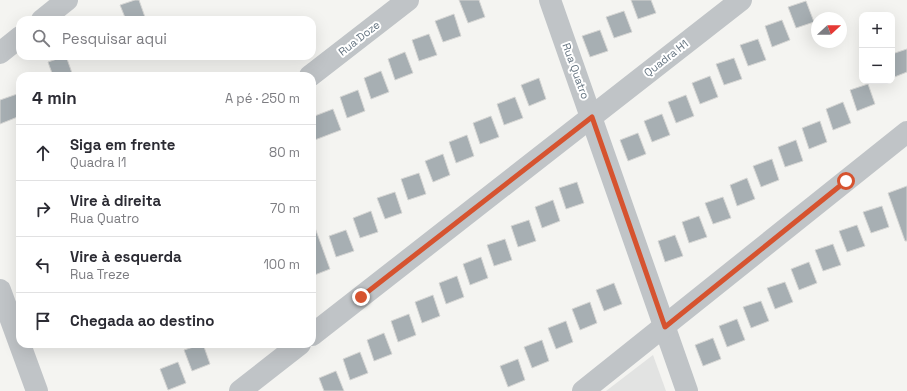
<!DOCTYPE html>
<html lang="pt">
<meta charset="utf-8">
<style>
body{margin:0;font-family:"Space Grotesk",sans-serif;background:#f7f7f7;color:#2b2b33}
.controls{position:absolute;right:12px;top:12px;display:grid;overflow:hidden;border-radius:8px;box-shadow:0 4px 16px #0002}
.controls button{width:36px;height:36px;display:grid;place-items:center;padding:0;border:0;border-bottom:1px solid #e1e1e2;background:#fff;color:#2b2b33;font:20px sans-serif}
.compass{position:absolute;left:811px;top:12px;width:36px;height:36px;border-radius:50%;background:#fff;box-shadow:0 4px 16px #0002;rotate:69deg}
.stop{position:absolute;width:12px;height:12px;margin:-9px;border:3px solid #d6532f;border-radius:50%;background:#fff}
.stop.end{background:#d6532f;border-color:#fff;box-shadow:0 1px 4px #0008}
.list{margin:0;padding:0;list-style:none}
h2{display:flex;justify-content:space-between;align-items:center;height:52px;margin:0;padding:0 16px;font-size:17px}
h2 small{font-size:13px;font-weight:400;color:#7c7c81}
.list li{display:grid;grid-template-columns:26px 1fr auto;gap:12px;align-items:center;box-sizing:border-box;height:56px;padding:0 16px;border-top:1px solid #e1e1e2}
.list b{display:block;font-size:15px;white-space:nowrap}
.list p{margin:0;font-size:13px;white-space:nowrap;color:#7c7c81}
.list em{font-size:13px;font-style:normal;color:#7c7c81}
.icon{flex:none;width:22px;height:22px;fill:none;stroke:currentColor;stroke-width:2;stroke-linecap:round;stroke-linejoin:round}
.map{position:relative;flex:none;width:907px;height:391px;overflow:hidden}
.search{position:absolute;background:#fff;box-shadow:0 4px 16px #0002;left:16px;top:16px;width:300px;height:44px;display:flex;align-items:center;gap:10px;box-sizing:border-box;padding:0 14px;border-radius:12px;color:#7c7c81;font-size:15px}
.panel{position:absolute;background:#fff;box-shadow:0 4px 16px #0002;left:16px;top:72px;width:300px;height:276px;border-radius:12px}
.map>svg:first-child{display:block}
.built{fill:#e2e3e2}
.building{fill:#a7afb3;stroke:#d6d6d4}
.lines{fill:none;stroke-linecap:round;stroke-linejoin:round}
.minor{stroke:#c0c4c7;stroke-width:22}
.route{stroke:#d6532f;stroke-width:5}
.labels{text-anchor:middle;stroke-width:4;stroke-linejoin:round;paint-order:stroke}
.street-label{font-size:11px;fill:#657480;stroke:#fff}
</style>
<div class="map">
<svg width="907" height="391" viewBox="0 0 907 391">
<rect width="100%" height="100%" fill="#f4f4f1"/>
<!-- built -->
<polygon class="built" points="653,355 666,391 606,391"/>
<!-- building -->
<g class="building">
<polygon points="135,0 139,0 146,20 126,20 120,5"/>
<polygon points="459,0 479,0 485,17 468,23"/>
<polygon points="631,0 651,0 656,13 638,19"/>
<polygon points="806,1 814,22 796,28 788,7"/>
<polygon points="624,11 632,32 614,38 606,17"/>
<polygon points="454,14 461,36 443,42 435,21"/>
<polygon points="782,20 790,40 772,47 765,26"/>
<polygon points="600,30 608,51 590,57 582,36"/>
<polygon points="429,34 437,55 419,61 412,40"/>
<polygon points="758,39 766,60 748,66 740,45"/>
<polygon points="907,49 907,72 892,78 892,54"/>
<polygon points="405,52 413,73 395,80 388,59"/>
<polygon points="66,56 73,76 53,76 48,62"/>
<polygon points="734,58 742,79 724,85 716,64"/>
<polygon points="381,71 389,92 371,99 364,78"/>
<polygon points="710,76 718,97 700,104 692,83"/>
<polygon points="539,78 546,99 529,106 521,85"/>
<polygon points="868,84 875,104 857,111 850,90"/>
<polygon points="358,90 365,111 347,118 340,97"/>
<polygon points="20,93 20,116 0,124 0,100"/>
<polygon points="686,95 694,116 676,123 668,102"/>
<polygon points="515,97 523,118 504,125 497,104"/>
<polygon points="843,102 851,123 833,130 826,109"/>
<polygon points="333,109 341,130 312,141 312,117"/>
<polygon points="662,114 670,135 652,142 644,121"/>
<polygon points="491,116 499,137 480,144 473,123"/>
<polygon points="820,121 827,142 809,149 802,128"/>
<polygon points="638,133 646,154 628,161 620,140"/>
<polygon points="467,135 474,156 456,163 449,142"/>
<polygon points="796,140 803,161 785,167 778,147"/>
<polygon points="443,154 450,175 433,182 425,161"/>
<polygon points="772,159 779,180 761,187 753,166"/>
<polygon points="419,173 426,194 408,200 401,179"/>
<polygon points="747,178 755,199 737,206 730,185"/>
<polygon points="577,182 584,203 566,209 559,188"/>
<polygon points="907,186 907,241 905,241 888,193"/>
<polygon points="395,192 402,213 385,219 377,198"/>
<polygon points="723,197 731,218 713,224 705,203"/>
<polygon points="553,200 560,221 542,228 535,207"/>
<polygon points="882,206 889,227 871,233 863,212"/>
<polygon points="371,211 378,232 360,238 353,218"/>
<polygon points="699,216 707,237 689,243 682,222"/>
<polygon points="529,220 536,241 518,247 511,226"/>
<polygon points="314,225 330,269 312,276 312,226"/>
<polygon points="857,225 865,246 847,252 839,231"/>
<polygon points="346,230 354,251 336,257 329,236"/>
<polygon points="675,235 683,256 665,262 658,241"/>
<polygon points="505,239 512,260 494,266 487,245"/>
<polygon points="833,244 841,265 823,271 815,250"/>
<polygon points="481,257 488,278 470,285 463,264"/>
<polygon points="809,262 817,283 799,290 791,269"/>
<polygon points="457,276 464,297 446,304 439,283"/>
<polygon points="785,282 793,302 775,309 767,288"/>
<polygon points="614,283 622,304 604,311 596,290"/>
<polygon points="433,295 440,316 422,323 415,302"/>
<polygon points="761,301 769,321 751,328 743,307"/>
<polygon points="590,302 597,323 580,330 572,309"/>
<polygon points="409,314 416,335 398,342 391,321"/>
<polygon points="737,319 745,340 727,347 719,326"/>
<polygon points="566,321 573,342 556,349 548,328"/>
<polygon points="384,333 392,354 374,361 367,340"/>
<polygon points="713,338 721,359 703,366 695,345"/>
<polygon points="542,340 549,361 532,368 524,347"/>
<polygon points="203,344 210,364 192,371 184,350"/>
<polygon points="360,352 368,373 350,380 343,359"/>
<polygon points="518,359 525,380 508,387 500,366"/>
<polygon points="178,362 186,383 168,390 160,369"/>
<polygon points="336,371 344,391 324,391 319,378"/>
</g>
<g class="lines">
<!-- minor -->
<g class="minor">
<polyline points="550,0 687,391"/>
<polyline points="42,20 67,0"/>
<polyline points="0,53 20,37"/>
<polyline points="310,76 408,0"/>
<polyline points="0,290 37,391"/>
<polyline points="312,335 741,0"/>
<polyline points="240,391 300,344"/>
<polyline points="583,391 907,132"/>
</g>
</g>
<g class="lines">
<!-- route -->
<polyline class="route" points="361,297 592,117 665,327 846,181"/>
</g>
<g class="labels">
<!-- street labels -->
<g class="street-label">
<text transform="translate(359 38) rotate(-38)" y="4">Rua Doze</text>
<text transform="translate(666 58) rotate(-38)" y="4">Quadra H1</text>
<text transform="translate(576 71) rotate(70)" y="4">Rua Quatro</text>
</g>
</g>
</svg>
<div class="controls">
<button>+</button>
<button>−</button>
</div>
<svg class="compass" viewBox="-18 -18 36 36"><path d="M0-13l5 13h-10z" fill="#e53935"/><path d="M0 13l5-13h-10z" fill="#7c7c81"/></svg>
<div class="stop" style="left:846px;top:181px"></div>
<div class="stop end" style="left:361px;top:297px"></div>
<div class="search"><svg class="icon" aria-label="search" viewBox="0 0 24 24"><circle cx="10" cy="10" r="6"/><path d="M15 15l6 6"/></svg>Pesquisar aqui</div>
<section class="panel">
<h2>4 min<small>A pé · 250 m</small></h2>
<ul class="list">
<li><svg class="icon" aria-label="ahead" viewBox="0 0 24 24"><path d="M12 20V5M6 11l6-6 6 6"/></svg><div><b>Siga em frente</b><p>Quadra I1</p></div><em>80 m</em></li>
<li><svg class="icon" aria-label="right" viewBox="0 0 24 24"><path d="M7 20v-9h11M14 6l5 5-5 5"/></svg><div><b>Vire à direita</b><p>Rua Quatro</p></div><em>70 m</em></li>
<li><svg class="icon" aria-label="left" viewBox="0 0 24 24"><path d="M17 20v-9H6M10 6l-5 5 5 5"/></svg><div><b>Vire à esquerda</b><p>Rua Treze</p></div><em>100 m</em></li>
<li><svg class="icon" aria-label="arrive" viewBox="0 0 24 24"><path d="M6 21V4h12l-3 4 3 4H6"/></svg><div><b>Chegada ao destino</b></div></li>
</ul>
</section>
</div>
